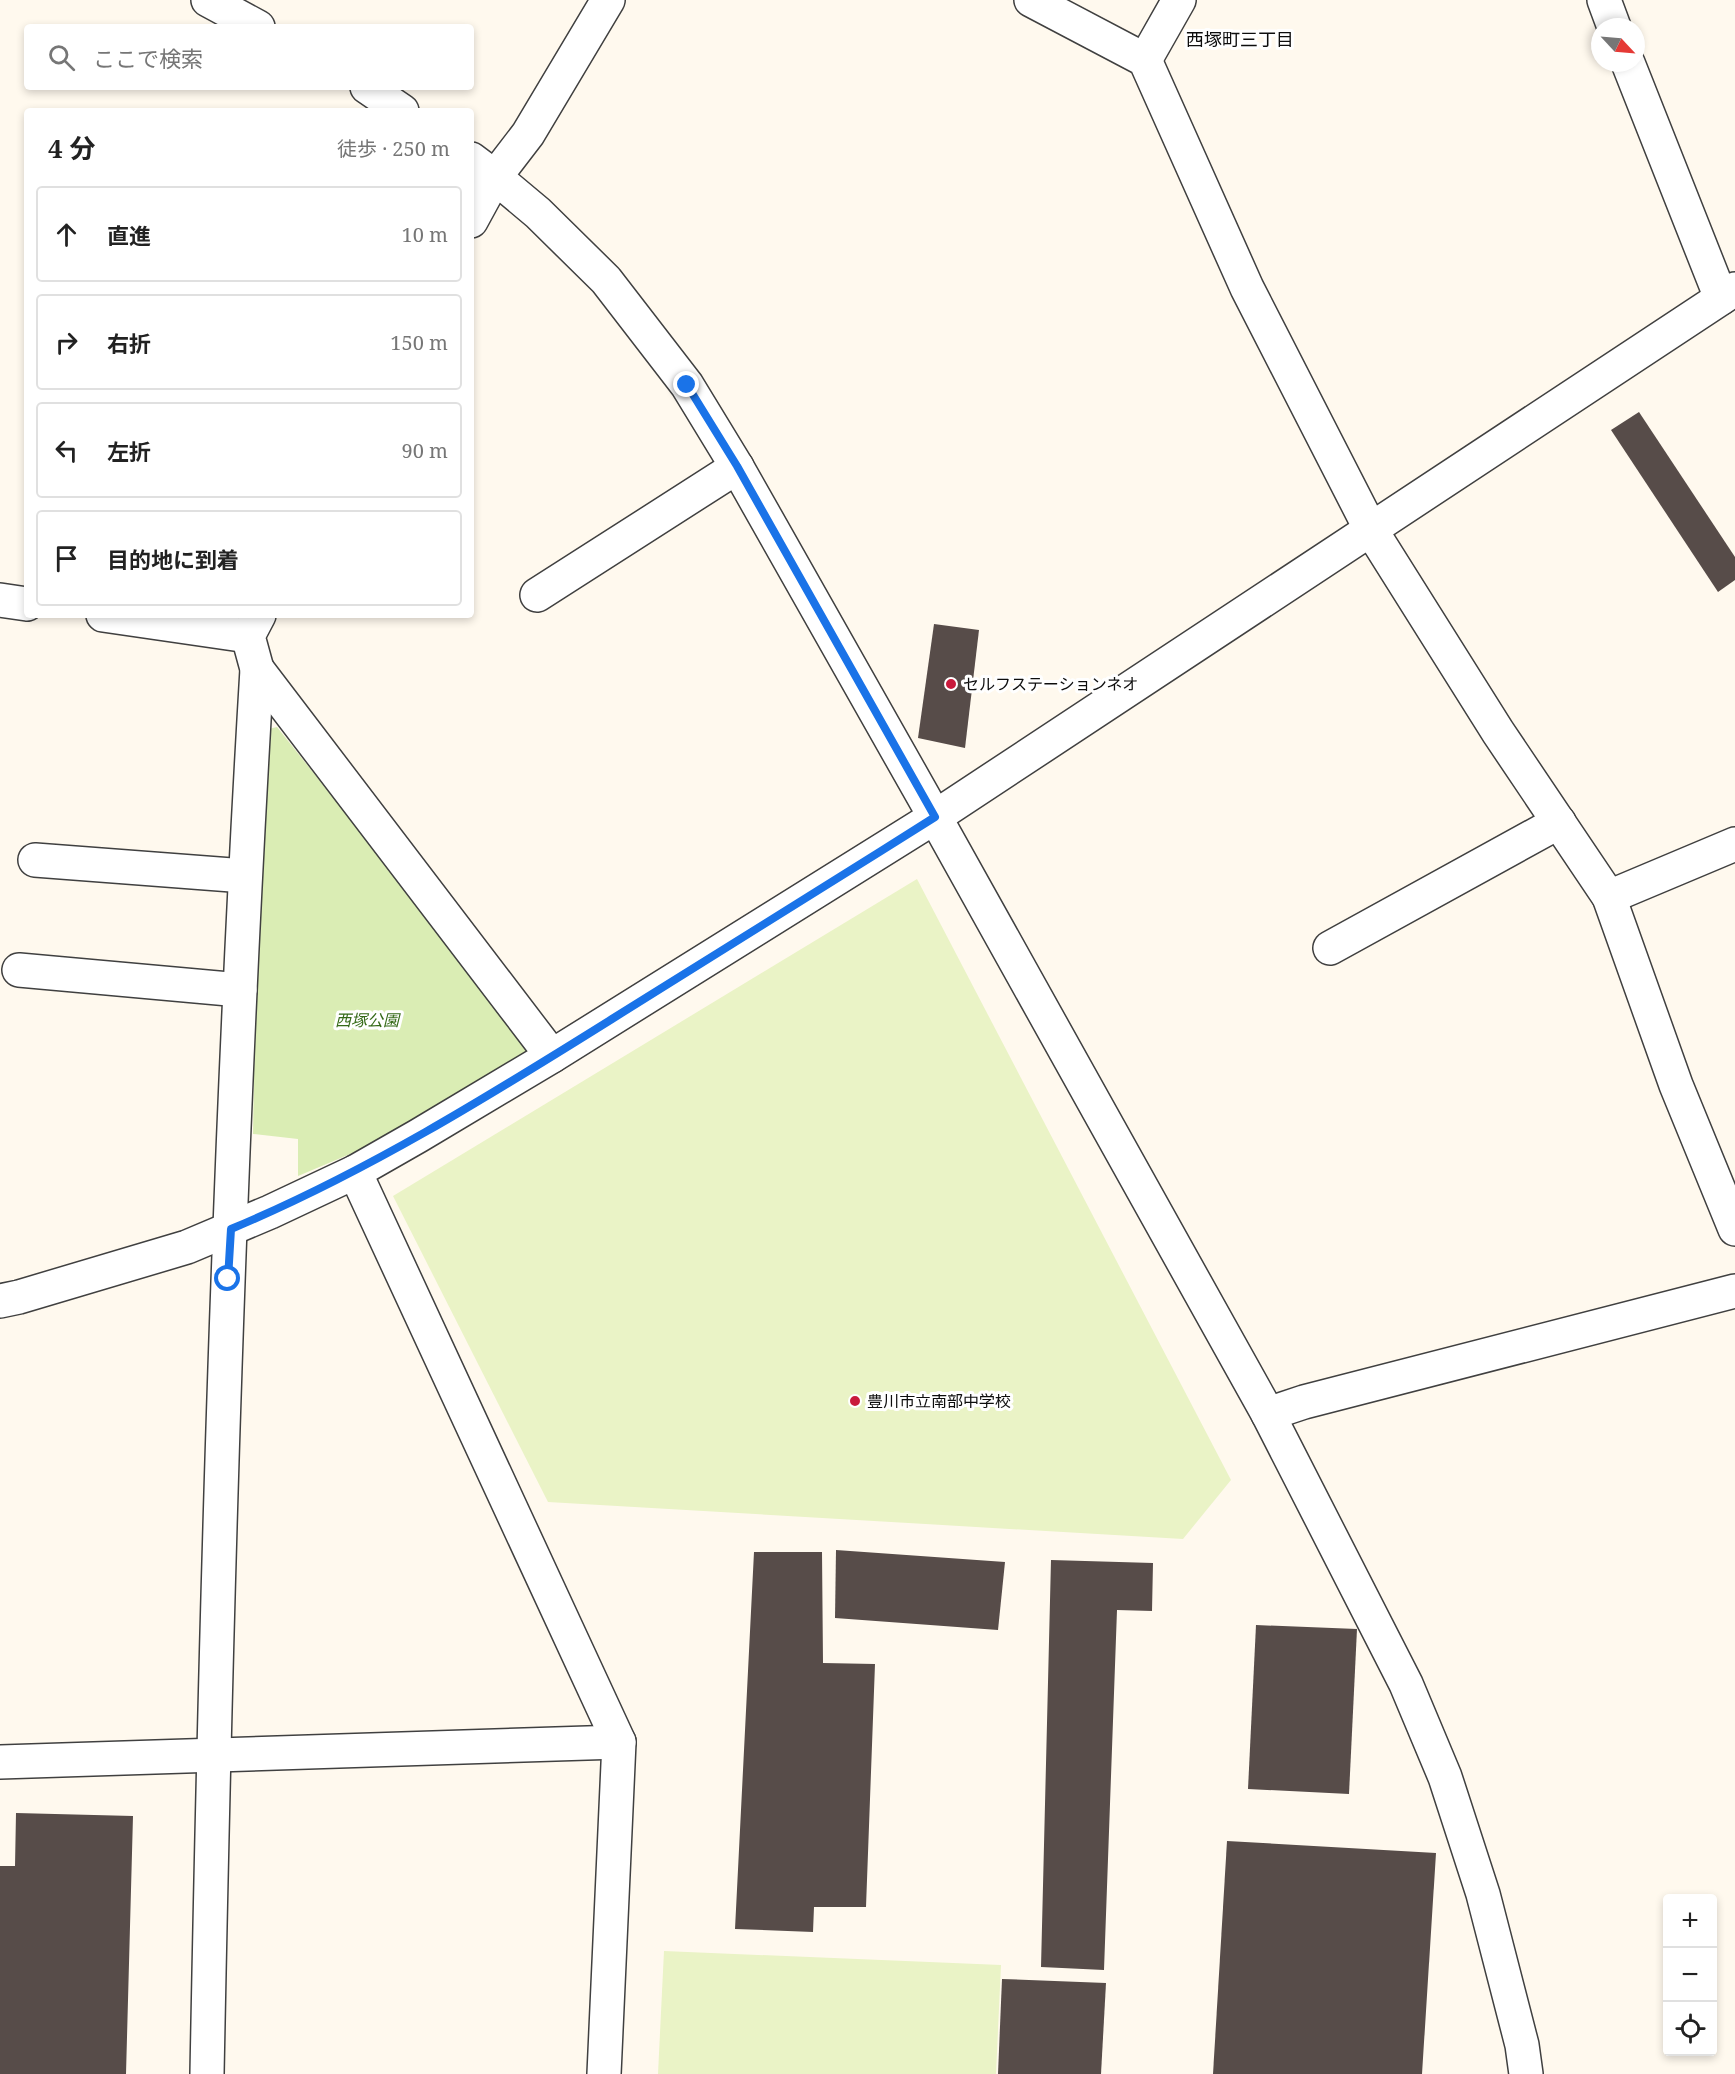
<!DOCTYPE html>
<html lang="ja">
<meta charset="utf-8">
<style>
body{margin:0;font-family:"Noto Serif","Noto Sans JP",serif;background:#f6f6f6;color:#222}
.controls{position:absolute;right:18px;bottom:18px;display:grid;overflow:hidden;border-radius:6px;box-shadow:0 3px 9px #0003}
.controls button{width:54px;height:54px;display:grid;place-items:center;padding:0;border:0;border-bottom:2px solid #e0e0e0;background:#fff;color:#222;font:30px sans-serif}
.compass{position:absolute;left:1591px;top:18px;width:54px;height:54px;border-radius:50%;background:#fff;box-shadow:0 3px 9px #0003;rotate:116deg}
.stop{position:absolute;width:18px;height:18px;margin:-14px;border:4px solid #1a73e8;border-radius:50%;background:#fff}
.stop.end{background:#1a73e8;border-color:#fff;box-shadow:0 2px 6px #0008}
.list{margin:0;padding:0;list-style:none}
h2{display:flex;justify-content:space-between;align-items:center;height:78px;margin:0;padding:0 24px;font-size:26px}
h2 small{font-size:20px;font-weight:400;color:#767676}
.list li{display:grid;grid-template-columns:39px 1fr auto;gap:18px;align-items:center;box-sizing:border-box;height:96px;margin:0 12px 12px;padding:0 12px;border:2px solid #e0e0e0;border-radius:6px}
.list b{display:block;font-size:22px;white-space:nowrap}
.list em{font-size:20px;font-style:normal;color:#767676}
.icon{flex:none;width:33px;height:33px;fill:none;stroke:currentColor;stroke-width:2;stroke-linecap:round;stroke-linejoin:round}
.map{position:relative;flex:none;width:1735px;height:2074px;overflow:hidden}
.search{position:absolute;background:#fff;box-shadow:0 3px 9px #0003;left:24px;top:24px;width:450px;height:66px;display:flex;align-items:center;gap:15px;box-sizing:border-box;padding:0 21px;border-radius:6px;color:#767676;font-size:22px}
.panel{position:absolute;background:#fff;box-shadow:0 3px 9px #0003;left:24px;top:108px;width:450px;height:510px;border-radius:6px}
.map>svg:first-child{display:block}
.green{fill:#daedb4}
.pitch{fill:#eaf3c6}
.building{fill:#574c49}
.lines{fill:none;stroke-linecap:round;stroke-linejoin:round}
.minor-casing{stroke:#404040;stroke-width:36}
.tertiary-casing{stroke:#404040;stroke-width:36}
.minor{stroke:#fff;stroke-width:33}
.tertiary{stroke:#fff;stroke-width:33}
.route{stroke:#1a73e8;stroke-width:8}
.poi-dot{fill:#c91a3c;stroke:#fff;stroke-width:2}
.labels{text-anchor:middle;stroke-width:6;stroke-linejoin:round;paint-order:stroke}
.poi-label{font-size:16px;fill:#0d0d0d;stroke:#fff;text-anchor:start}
.park-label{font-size:16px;font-style:italic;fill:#356a18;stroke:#fff}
.neighbourhood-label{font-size:18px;fill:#0d0d0d;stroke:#fff}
</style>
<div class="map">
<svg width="1735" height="2074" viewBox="0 0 1735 2074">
<rect width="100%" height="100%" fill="#fff9ee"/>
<!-- green -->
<polygon class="green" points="277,727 527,1041 525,1059 400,1133 298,1176 298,1139 253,1134 260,731"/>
<!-- pitch -->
<g class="pitch">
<polygon points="917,879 1231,1480 1183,1539 548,1502 393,1196"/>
<polygon points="664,1951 1001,1965 996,2074 658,2074"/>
</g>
<!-- building -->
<g class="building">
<polygon points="1639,412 1735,557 1735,580 1718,592 1611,430"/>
<polygon points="934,624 979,630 965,748 918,738"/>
<polygon points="836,1550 1005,1562 998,1630 835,1618"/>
<polygon points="754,1552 822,1552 823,1663 875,1664 866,1907 814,1907 813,1932 735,1929"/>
<polygon points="1051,1560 1153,1563 1152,1611 1117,1610 1104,1970 1041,1967"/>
<polygon points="1256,1625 1357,1629 1349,1794 1248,1789"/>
<polygon points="16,1813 133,1816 126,2074 0,2074 0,1866 15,1866"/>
<polygon points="1227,1841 1436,1853 1422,2074 1213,2074"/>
<polygon points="1002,1979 1106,1983 1101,2074 998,2074"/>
</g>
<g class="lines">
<defs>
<g id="minor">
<polyline points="1031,0 1145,60 1247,288 1371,530 1498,732 1609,897 1676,1085 1735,1229"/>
<polyline points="1604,0 1614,27"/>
<polyline points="1145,60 1179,0"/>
<polyline points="1628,63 1721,298"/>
<polyline points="0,600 27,604"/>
<polyline points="103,615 248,636"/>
<polyline points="257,669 552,1056"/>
<polyline points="35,860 245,876"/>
<polyline points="1609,897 1735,844"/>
<polyline points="1330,948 1559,822"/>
<polyline points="19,970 240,990"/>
<polyline points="355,1172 619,1742 604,2074"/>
<polyline points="1268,1414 1304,1402 1735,1291"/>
<polyline points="0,1762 619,1742"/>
</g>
<g id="tertiary">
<polyline points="208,0 258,27"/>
<polyline points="367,87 402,111"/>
<polyline points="471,159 495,177 538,213 606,280 687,385 737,467 935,817 1268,1414 1406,1684 1445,1777 1483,1894 1522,2045 1526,2074"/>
<polyline points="471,221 495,177 528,134 608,0"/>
<polyline points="537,595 737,467"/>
<polyline points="0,1301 19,1297 187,1247 270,1212 355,1172 418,1136 552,1056 935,817 1735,289"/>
<path d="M207,2074C216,1605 229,1137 257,669L248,636L259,615"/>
</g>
</defs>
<!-- minor casing -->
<use href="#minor" class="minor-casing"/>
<!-- tertiary casing -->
<use href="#tertiary" class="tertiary-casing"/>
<!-- minor -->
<use href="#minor" class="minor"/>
<!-- tertiary -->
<use href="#tertiary" class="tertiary"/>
</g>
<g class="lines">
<!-- route -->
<path class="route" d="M228,1279L231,1229C365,1173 489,1096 612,1019C720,951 828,885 935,817L737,466L687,385"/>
</g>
<!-- markers -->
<g class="poi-dot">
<circle cx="951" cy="684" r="6"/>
<circle cx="855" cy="1401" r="6"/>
</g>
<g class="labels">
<!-- poi labels -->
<g class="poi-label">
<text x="963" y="690">セルフステーションネオ</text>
<text x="867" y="1407">豊川市立南部中学校</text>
</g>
<!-- park labels -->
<g class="park-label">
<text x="367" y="1026">西塚公園</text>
</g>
<!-- neighbourhood labels -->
<g class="neighbourhood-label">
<text x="1240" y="46">西塚町三丁目</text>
</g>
</g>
</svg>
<div class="controls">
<button>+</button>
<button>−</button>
<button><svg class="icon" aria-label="locate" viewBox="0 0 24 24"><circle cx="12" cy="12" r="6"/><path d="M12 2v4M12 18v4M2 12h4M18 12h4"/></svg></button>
</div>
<svg class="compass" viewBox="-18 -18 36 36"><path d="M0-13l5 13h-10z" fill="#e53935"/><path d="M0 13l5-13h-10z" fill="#767676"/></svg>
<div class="stop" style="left:228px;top:1279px"></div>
<div class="stop end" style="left:687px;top:385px"></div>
<div class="search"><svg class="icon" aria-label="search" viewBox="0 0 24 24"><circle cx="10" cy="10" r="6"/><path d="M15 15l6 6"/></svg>ここで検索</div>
<section class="panel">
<h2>4 分<small>徒歩 · 250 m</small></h2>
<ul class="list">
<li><svg class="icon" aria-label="ahead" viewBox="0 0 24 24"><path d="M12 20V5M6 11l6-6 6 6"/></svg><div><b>直進</b></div><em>10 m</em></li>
<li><svg class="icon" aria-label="right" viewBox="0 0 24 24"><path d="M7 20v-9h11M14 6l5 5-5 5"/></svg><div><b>右折</b></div><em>150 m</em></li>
<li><svg class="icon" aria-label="left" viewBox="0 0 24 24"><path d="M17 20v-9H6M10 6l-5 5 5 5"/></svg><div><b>左折</b></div><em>90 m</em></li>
<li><svg class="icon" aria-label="arrive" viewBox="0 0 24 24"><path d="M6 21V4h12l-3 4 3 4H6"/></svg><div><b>目的地に到着</b></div></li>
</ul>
</section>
</div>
